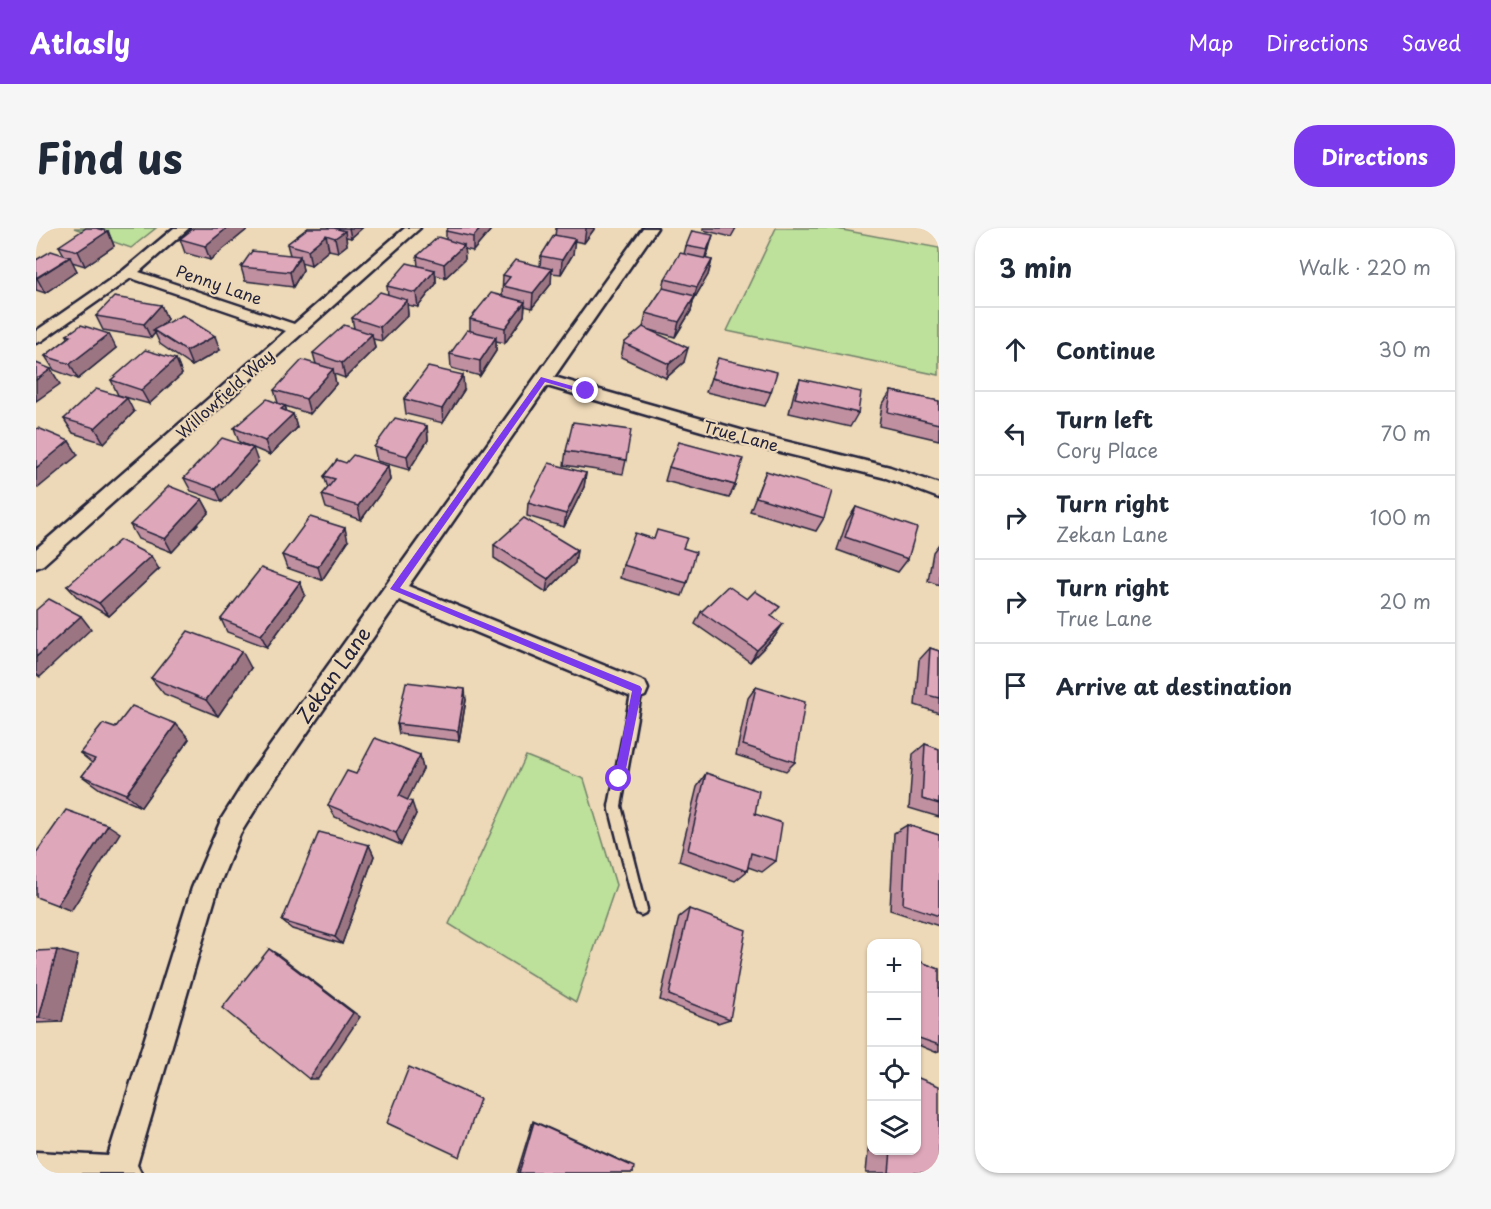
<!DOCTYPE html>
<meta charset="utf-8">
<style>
body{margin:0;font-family:"Playpen Sans",sans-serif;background:#f6f6f7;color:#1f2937}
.controls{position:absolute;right:18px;bottom:18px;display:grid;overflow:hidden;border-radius:12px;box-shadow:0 2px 4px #0004}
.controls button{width:54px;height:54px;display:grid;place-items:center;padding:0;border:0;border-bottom:2px solid #e0e1e3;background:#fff;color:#1f2937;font:30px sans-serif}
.stop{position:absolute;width:18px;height:18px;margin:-14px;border:4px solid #7c3aed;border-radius:50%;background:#fff}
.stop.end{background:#7c3aed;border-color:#fff;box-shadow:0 2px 6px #0008}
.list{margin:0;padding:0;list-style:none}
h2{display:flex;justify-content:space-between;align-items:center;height:78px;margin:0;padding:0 24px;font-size:26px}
h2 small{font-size:20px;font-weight:400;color:#747a83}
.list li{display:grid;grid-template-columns:39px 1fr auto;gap:18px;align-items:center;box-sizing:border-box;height:84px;padding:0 24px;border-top:2px solid #e0e1e3}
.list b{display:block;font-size:22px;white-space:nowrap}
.list p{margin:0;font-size:20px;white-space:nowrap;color:#747a83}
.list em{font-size:20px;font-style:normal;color:#747a83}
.icon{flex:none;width:33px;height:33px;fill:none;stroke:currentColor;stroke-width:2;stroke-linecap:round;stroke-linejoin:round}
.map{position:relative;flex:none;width:903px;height:945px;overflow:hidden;border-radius:24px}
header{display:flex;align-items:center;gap:36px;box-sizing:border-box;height:84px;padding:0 30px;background:#7c3aed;color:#fff}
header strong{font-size:28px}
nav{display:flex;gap:33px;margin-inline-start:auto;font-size:21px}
.intro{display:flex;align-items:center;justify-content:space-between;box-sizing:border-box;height:144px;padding:0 36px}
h1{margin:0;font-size:42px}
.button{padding:15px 27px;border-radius:24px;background:#7c3aed;color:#fff;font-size:21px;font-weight:700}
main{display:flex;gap:36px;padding:0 36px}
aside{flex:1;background:#fff;border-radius:24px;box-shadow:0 2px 4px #0004}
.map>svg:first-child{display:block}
.green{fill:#bde09a;stroke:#70816a;stroke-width:1.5}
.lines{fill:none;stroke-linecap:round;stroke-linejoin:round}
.service-casing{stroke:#22223b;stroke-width:5}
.minor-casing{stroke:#22223b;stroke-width:5}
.service{fill:#edd8b7;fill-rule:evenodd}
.minor{fill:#edd8b7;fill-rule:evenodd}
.wall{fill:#c090a0;stroke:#22223b;stroke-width:1.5}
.shaded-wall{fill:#9c7582;stroke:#22223b;stroke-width:1.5}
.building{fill:#dfa7ba;stroke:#22223b;stroke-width:1.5}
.route{fill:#7c3aed}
.labels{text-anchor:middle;stroke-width:4.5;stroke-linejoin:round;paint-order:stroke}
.far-street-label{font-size:16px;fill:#22223b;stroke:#edd8b7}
.street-label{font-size:20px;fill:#22223b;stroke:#edd8b7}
</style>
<header>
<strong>Atlasly</strong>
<nav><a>Map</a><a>Directions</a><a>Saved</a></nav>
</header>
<div class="intro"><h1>Find us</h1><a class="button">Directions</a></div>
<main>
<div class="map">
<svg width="903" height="945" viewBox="0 0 903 945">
<rect width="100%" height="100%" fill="#edd8b7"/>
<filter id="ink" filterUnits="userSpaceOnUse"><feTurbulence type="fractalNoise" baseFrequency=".0167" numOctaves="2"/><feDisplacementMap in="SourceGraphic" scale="12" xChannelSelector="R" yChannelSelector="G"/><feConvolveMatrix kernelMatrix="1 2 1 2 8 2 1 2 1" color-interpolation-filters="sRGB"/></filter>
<g filter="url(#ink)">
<!-- green -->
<g class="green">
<polygon points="38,0 120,0 95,20"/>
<polygon points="740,0 796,0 903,20 903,147 691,103"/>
<polygon points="490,528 548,551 580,657 540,774 413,696"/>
</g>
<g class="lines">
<defs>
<polygon id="service" points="601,457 605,458 606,461 585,578 611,681 609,685 605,687 601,685 599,681 573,578 596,461 597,458"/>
<g id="minor">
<polygon points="138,0 153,0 103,44 258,96 369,0 384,0 7,337 0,340 0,321 250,103 95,50 5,113 0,115 0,103 88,42"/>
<polygon points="607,0 621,0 518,149 708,203 854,239 903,256 903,270 850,250 707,215 511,158 372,358 609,454 612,461 609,468 601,471 593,468 363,372 229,566 204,606 182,660 101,937 105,945 0,945 0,924 72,928 156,660 186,590 211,550"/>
</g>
</defs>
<!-- service casing -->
<use href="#service" class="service-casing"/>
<!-- minor casing -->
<use href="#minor" class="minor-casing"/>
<!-- service -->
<use href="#service" class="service"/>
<!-- minor -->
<use href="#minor" class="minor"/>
</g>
<!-- wall -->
<g class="wall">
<polygon points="213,0 174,32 149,25 144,11"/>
<polygon points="272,0 326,0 315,10 310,9 311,17 302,24 293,22 275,37 265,34 267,42 257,59 209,53 205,39 254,27 251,16"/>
<polygon points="520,0 559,0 548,15 538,13 537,26 525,46 515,45 515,56 496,80 489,78 488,88 469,115 460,113 460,123 444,148 415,140 414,126 434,102 434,91 466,68 467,47 504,38 505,28 519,8"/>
<polygon points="667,0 700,0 695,9 667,2"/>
<polygon points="72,3 78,18 49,38 36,34 41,43 9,65 0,62 0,32 28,27 23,18"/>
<polygon points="410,3 454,3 437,23 428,21 429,31 409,50 400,47 400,56 382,79 371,77 372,87 346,113 337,111 339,120 309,150 298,146 300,156 274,186 249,178 251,184 257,186 261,200 234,227 203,214 198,200 242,175 238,162 280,136 277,125 318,100 316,90 352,67 351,58 382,38 381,28 410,12"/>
<polygon points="650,18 673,21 670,31 676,32 672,47 657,73 655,83 639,109 611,101 648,134 630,150 585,129 588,115 607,100 610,85 627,60 629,51 648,26"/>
<polygon points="125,77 131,91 125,98 184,122 156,138 124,116 119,105 115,110 67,102 60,88"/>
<polygon points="31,107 80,120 42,151 18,142 9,128 32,110"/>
<polygon points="140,131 146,146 113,176 82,167 75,152"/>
<polygon points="675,150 735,164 729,178 670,164"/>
<polygon points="764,151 822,185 814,199 753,185 758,165"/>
<polygon points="428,162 407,195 370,186 368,171"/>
<polygon points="855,163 903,173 903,212 843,198 846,177"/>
<polygon points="98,184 68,215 37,205 28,191"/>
<polygon points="391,198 392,212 373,242 341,233 338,219"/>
<polygon points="530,223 590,232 587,246 528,237"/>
<polygon points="222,234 186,274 155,263 148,250"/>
<polygon points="310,235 352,238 354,252 325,292 290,280 286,267 292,260 288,248"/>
<polygon points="633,239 699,257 693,270 629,253"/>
<polygon points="730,243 788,290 780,303 714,283"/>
<polygon points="550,245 548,259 528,299 491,288 492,275"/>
<polygon points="166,271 173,284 136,324 102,311 94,297"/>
<polygon points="820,279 872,331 862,344 801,322 811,293"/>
<polygon points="312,313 286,352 251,340 246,327"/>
<polygon points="903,316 903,357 892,353 897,324"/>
<polygon points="458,317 541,322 539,335 510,364 458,330"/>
<polygon points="647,320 651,355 646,368 584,350 587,337"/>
<polygon points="123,341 73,388 42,370 31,358"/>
<polygon points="264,354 269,367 231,419 191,404 185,391"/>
<polygon points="665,384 738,390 739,408 714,434 659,396"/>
<polygon points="894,420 903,423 903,485 879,477 883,432"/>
<polygon points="215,440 182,488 128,466 115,450"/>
<polygon points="720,459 759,534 750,543 700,527 712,470"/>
<polygon points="430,472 423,513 363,506 361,496"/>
<polygon points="140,496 153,511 105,579 64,561 46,548 56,535 44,525 79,500"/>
<polygon points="889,516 903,521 903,589 873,580 877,526"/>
<polygon points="384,527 387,541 371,572 380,586 365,617 299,589 292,577 320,546"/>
<polygon points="670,545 719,586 740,633 726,644 712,639 711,643 699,653 643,633 661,559"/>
<polygon points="871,597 903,607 903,698 854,682 858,605"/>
<polygon points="333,617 338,628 306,716 256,701 246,693"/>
<polygon points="653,681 694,791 682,795 624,772 643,689"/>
<polygon points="0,723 42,728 26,794 0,795"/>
<polygon points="880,732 903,741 903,823 899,824 880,816"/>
<polygon points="836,883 836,922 880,922 903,945 830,945"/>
<polygon points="497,893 593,936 597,945 481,945"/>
</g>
<!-- shaded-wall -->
<g class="shaded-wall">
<polygon points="191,0 213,0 174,32 169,18"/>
<polygon points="313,0 326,0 315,10"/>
<polygon points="445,0 454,0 454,3 437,23 437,9"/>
<polygon points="550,0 559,0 548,15 550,1"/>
<polygon points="72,3 78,18 49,38 42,23"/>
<polygon points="309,3 311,17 302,24 299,10"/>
<polygon points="290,7 293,22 275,37 272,22"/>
<polygon points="677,7 673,21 667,36 671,22"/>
<polygon points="539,11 537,26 525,46 526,32"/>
<polygon points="428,17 429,31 409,50 408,36"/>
<polygon points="264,28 267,42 257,59 254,44"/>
<polygon points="34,29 41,43 9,65 1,50"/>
<polygon points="676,32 672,47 657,73 655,83 639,109 643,94 658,69 661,59"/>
<polygon points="516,41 515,56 496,80 497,65"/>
<polygon points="399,42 400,56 382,79 380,65"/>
<polygon points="371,72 372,87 346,113 344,99"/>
<polygon points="489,74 488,88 469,115 469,100"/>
<polygon points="125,77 131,91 120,104 117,102 119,105 115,110 108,96"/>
<polygon points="73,106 80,120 42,151 34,136"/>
<polygon points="336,106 339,120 309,150 306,135"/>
<polygon points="179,108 184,122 156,138 150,123"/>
<polygon points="460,109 460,123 444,148 444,133"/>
<polygon points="652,120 648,134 630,150 633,136"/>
<polygon points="140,131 146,146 113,176 105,162"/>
<polygon points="15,141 24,156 0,173 0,152"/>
<polygon points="297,141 300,156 274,186 270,171"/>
<polygon points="427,147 428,162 407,195 406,181"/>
<polygon points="91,170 98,184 68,215 59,200"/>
<polygon points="249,178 253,190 257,186 261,200 234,227 229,213 245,181"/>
<polygon points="391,198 392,212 373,242 371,228"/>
<polygon points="33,213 42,227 2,260 0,258 0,240"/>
<polygon points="217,220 222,234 186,274 180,261"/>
<polygon points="352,238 354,252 325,292 322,278"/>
<polygon points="550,245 548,259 528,299 530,286"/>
<polygon points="166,271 173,284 136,324 129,311"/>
<polygon points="309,300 312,313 286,352 282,339"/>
<polygon points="541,322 539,335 510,364 512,351"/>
<polygon points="115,328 123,341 73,388 63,375"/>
<polygon points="264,354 269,367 231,419 225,407"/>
<polygon points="45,388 55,401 4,449 0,446 0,429"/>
<polygon points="747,396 739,408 714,434 721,422"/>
<polygon points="206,423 215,440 182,488 170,472"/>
<polygon points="429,461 430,472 423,513 422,503"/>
<polygon points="140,496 153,511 105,579 90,566"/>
<polygon points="384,527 387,541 367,581 363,568"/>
<polygon points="376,574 380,586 365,617 360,605"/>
<polygon points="72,597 84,605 35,683 21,677"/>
<polygon points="333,617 338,628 306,716 299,709"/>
<polygon points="233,721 243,727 324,789 282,851 273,851"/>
<polygon points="21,722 42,728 26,794 3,790"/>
</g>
<!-- building -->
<g class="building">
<polygon points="50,0 60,0 72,3 42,23 23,18"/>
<polygon points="158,0 191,0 169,18 144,11"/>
<polygon points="272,0 298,0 309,3 299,10 290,7 272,22 251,16"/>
<polygon points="412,0 445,0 437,9 410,3"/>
<polygon points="656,3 677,7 671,22 650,18"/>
<polygon points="518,7 539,11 526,32 505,28"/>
<polygon points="402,9 428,17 408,36 381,28"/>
<polygon points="15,23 34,29 0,50 0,32"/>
<polygon points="216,23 264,28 254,44 205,39"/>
<polygon points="644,25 676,32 661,59 629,51"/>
<polygon points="479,32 516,41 497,65 467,58 474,49 467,47"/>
<polygon points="371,35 399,42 380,65 351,58"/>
<polygon points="627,60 659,68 643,94 610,85"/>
<polygon points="344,64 371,72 344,99 316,90"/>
<polygon points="455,65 489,74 469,100 434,91"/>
<polygon points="78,69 125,77 108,96 60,88"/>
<polygon points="146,87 179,108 150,123 117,102"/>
<polygon points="45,97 73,106 34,136 9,128 35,108 31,107"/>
<polygon points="308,97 336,106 306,135 277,125"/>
<polygon points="607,99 652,120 633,136 588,115"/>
<polygon points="431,102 460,109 444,133 414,126"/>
<polygon points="109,122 140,131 105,162 75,152"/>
<polygon points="682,130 741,144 735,164 675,150"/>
<polygon points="266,132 297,141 270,171 238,162"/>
<polygon points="0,135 15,141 0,152"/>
<polygon points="392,139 427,147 406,181 368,171"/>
<polygon points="764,151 825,164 822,185 759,170"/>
<polygon points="60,161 91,170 59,200 28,191"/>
<polygon points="855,163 903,173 903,196 852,184"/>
<polygon points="231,171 249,178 245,181 257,186 229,213 198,200"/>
<polygon points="359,190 391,198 371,228 338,219"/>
<polygon points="537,194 595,202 590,232 530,223"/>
<polygon points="2,200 33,213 0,240 0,201"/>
<polygon points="186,210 217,220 180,261 148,250"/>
<polygon points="643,214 707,231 699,257 633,239"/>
<polygon points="317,227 352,238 322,278 286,267 299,251 288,248 301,232 310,235"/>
<polygon points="513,235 550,245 530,286 492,275"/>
<polygon points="730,243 796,263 788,290 720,269"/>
<polygon points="133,258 166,271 129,311 94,297"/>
<polygon points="820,279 881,300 872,331 809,309"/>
<polygon points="274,289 309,300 282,339 246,327"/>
<polygon points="488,290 541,322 512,351 458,317"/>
<polygon points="621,302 651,310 647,320 660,324 651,355 587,337 599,305 618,311"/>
<polygon points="84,312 115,328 63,375 31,358"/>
<polygon points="225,340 264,354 225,407 185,391"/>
<polygon points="692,358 711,371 719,363 744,379 735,388 747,396 721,422 665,384"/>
<polygon points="13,371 45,388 0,429 0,382"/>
<polygon points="152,403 206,423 170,472 115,450"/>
<polygon points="894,420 903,423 903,470 891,467"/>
<polygon points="370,454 429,461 422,503 361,496"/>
<polygon points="720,459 769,474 759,534 707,517"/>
<polygon points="96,478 140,496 90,566 46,548 59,531 44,525 67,496 79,500"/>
<polygon points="339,510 384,527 363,568 376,574 360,605 292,577 311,543 320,546"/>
<polygon points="889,516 903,521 903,576 886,571"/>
<polygon points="670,545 723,563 719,586 746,595 740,633 715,625 711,643 652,622"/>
<polygon points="30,582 72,597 21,677 0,669 0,625"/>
<polygon points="871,597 903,607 903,688 867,676"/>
<polygon points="283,604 333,617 299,709 246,693"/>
<polygon points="653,681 710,702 694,791 633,767"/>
<polygon points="233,721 317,785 273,851 186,780"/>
<polygon points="21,722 3,790 0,790 0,723"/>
<polygon points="880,732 903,741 903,817 880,809"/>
<polygon points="373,839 444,871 424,929 351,895"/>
<polygon points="880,849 903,858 903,945 853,945 855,922 880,922"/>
<polygon points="498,894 598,939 597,945 483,945"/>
</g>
</g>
<!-- route -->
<polygon class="route" points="505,149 554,163 550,166 509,154 364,360 604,458 606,461 588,551 583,556 578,551 596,463 354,361"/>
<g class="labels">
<!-- far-street labels -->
<g class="far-street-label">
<text transform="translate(183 57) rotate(19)" y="6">Penny Lane</text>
<text transform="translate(189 166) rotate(-42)" y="6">Willowfield Way</text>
<text transform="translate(705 208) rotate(15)" y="6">True Lane</text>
</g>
<!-- street labels -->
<g class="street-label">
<text transform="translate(298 447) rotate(-55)" y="7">Zekan Lane</text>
</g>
</g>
</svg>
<div class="controls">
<button>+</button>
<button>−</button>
<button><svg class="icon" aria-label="locate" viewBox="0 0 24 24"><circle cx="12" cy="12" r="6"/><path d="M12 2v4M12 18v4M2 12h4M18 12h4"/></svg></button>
<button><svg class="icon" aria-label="layers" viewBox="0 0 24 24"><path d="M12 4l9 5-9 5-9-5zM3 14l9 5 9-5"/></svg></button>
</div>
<div class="stop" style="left:583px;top:551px"></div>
<div class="stop end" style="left:550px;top:163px"></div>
</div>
<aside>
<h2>3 min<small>Walk · 220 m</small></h2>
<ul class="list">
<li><svg class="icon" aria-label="ahead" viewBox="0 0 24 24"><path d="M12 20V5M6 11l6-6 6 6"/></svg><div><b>Continue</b></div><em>30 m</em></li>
<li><svg class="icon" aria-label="left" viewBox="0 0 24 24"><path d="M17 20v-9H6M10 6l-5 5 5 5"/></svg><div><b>Turn left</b><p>Cory Place</p></div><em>70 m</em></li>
<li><svg class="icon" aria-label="right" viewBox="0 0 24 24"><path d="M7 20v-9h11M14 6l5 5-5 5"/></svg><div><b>Turn right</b><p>Zekan Lane</p></div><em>100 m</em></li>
<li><svg class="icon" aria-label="right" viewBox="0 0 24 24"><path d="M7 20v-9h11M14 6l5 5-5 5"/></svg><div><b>Turn right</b><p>True Lane</p></div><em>20 m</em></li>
<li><svg class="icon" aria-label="arrive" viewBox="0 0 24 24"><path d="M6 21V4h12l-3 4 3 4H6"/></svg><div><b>Arrive at destination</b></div></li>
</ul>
</aside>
</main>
